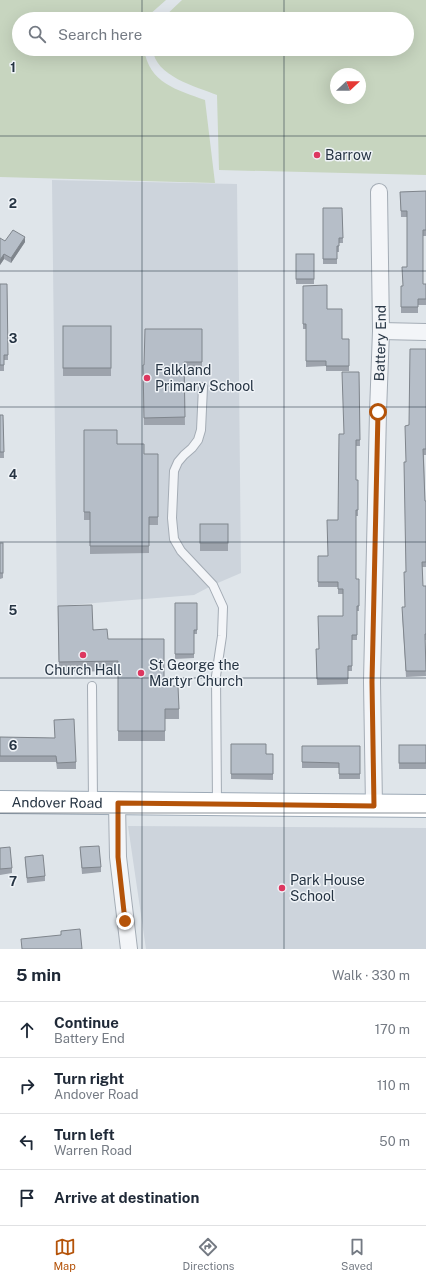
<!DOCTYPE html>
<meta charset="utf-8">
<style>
body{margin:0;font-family:"Public Sans",sans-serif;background:#f6f6f7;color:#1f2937}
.compass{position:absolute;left:330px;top:68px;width:36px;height:36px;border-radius:50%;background:#fff;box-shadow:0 4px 16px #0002;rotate:68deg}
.stop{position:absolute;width:12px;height:12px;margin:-9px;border:3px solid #b45309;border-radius:50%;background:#fff}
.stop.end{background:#b45309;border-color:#fff;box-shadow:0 1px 4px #0008}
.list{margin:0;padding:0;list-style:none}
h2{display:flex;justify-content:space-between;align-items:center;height:52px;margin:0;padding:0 16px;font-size:17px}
h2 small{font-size:13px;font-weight:400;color:#747a83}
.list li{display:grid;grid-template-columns:26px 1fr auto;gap:12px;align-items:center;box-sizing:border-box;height:56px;padding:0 16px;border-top:1px solid #e0e1e3}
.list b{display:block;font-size:15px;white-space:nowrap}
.list p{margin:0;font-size:13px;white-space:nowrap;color:#747a83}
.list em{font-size:13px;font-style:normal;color:#747a83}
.icon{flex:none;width:22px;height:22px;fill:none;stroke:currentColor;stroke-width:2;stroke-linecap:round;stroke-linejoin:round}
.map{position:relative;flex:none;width:426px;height:949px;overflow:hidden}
.search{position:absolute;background:#fff;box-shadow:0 4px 16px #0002;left:12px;right:12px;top:12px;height:44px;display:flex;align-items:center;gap:10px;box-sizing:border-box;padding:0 14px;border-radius:22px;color:#747a83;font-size:15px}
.sheet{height:276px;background:#fff}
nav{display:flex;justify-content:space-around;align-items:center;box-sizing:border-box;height:56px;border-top:1px solid #e0e1e3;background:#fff;font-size:11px;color:#747a83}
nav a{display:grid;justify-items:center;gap:2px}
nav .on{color:#b45309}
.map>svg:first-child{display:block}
.built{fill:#cdd4dc}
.green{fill:#c7d5bf;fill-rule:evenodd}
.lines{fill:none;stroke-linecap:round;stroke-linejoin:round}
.lane-casing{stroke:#a4acb5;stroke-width:10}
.street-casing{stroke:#a4acb5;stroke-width:18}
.primary-casing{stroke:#9daab7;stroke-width:24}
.lane{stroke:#f3f5f8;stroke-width:8}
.street{stroke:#f3f5f8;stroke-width:16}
.primary{stroke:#fff;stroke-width:22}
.wall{fill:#9da3ac}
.shaded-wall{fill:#7f858c}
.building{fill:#b6bec8;stroke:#7f858c}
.route{stroke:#b45309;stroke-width:5}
.grid{fill:none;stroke:#263443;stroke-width:1;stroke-opacity:0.55}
.poi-dot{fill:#dd3760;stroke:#eff3f7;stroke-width:1.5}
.labels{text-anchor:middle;stroke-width:3;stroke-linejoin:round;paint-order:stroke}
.poi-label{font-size:14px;fill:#263443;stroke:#eff3f7;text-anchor:start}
.street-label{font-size:14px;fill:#263443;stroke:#eff3f7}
.grid-label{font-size:13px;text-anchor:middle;font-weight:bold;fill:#263443;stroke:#eff3f7;stroke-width:3;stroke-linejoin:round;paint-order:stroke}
</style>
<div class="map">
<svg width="426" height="949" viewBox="0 0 426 949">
<rect width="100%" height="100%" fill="#dfe5ea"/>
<!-- built -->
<g class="built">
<polygon points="52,180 237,184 241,573 213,585 194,595 57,606"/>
<polygon points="128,826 426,828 426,949 146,949"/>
</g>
<!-- green -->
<g class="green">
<path d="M0,0H166L149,15L147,19H19V49H144C149,83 177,90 205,100L215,183L0,177Z"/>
<path d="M182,0H426V175L219,170L217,95C197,87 154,76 153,49H407V19H162ZM336,74H360V98H336Z"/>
</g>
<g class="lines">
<defs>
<g id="lane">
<polyline points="203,387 201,430 198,440 192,448 184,455 178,462 174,471 172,518 174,539 181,551 213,585 223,607 222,636 216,676 217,803"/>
<polyline points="92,686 93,802"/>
</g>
<g id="street">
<polyline points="381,331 426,332"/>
<polyline points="117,803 118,857 129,949"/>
<path id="s1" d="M374,806L372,682L378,412L381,331L379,192"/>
</g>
<g id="primary">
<path id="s2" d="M0,802L426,806"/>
</g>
</defs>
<!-- lane casing -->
<use href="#lane" class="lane-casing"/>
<!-- street casing -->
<use href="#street" class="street-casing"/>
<!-- primary casing -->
<use href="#primary" class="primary-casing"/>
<!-- lane -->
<use href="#lane" class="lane"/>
<!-- street -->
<use href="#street" class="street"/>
<!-- primary -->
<use href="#primary" class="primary"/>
</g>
<!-- wall -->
<g class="wall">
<polygon points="426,191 426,236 423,236 423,284 426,284 426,305 418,305 418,313 401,313 401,286 403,286 407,267 407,217 401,217 400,192"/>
<polygon points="323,208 342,208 343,243 339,243 339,252 337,252 337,264 323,264"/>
<polygon points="5,241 25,242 11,263 4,259 0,265"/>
<rect x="296" y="254" width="18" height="30"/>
<polygon points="0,284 7,284 8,360 4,360 4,371 0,371"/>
<polygon points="303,286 327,309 342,339 349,339 349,371 326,371 326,366 306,367 306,329 303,329"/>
<rect x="63" y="326" width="48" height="50"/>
<polygon points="202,329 202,369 184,369 185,425 144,425 143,365 144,365"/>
<polygon points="426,349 426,455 424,455 425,501 426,501 426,567 422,567 423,586 426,586 426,640 425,640 426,676 406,677 402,612 405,607 406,572 406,462 409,425"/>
<polygon points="359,372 360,446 356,446 356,480 358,480 358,516 356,516 356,579 359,579 359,611 357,611 357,640 352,640 352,671 348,671 348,684 317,685 316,649 319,649 343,616 343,594 338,594 338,587 318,587 318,556 328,556 338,520 344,434"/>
<polygon points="0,415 3,415 4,458 0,458"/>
<polygon points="84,430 117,444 144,454 158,454 158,525 149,525 149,553 90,554 90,520 84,520"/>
<rect x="200" y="524" width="28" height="27"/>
<polygon points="0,543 3,543 3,578 0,579"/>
<polygon points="175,603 197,603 197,634 194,634 194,658 175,659"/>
<polygon points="58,606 108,639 164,686 179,709 179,719 165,719 165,741 118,741 118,671 59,672"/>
<polygon points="54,720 76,762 76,769 57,769 56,762 0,762 0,737 55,738"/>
<polygon points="231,744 266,754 273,754 273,780 231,779"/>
<rect x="399" y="745" width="27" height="24"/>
<polygon points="302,746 360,746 360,779 339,779 339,768 302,768"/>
<polygon points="80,847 101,867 101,872 82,874"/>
<polygon points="0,848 12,868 12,873 0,875"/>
<polygon points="25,857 45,876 45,881 27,883"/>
</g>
<!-- shaded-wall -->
<g class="shaded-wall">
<polygon points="25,237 25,242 11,263 11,258"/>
<polygon points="4,254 4,259 0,265 0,260"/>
</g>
<!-- building -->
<g class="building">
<polygon points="426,191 426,230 423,230 423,284 426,284 426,299 418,299 418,307 401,307 401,286 403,286 402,267 407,267 407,211 401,211 400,192"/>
<polygon points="323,208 342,208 343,238 339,238 339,246 337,246 337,259 323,259"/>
<polygon points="13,230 25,237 11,258 4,254 0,260 0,238 5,241"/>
<rect x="296" y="254" width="18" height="25"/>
<polygon points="0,284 7,284 8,355 4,355 4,365 0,365"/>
<polygon points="327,285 327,309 342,309 342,339 349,339 349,366 326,366 326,361 306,361 306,324 303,324 303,286"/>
<rect x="63" y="326" width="48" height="42"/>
<polygon points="145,329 202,329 202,362 184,362 185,417 144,418 143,365 144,365"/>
<polygon points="410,349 426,349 426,449 423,449 425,501 426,501 426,562 422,562 423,586 426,586 426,634 425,634 426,671 406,671 402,607 405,607 404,572 406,572 404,462 406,462 405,426 409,425"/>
<polygon points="342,372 359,372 360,440 356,440 356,480 358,480 358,510 356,510 356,579 359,579 359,606 357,606 357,635 352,635 352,666 348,666 348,679 317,679 316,649 319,649 318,616 343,616 343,589 338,589 338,582 318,582 318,556 328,556 327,520 338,520 339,434 344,434"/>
<polygon points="0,415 3,415 4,452 0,452"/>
<polygon points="84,430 117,430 117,444 144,444 144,454 158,454 158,517 149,517 149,546 90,546 90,512 84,512"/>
<rect x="200" y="524" width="28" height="19"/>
<rect x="0" y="543" width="3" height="30"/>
<polygon points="175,603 197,603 197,630 194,630 194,654 175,654"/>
<polygon points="92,605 93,630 107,629 108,639 164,639 164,686 178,686 179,709 165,709 165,731 118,731 118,661 59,662 58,606"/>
<polygon points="74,719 76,762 57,763 56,756 0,756 0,737 55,738 54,720"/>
<polygon points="231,744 266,744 266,754 273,754 273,774 231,774"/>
<rect x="399" y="745" width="27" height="18"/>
<polygon points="302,746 360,746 360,774 339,774 339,763 302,762"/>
<polygon points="99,846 101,867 82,868 80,847"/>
<polygon points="10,847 12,868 0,869 0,848"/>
<polygon points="43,855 45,876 27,878 25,857"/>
<polygon points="80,929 82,949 22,949 21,939 61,935 61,931"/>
</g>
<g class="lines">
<!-- route -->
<polyline class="route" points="125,921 118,857 118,803 374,806 372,682 378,412"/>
</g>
<!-- grid -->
<path class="grid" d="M142,0V19M284,0V19M142,49V949M284,49V949M0,136H426M0,271H426M0,407H426M0,542H426M0,678H426M0,813H426"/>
<!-- markers -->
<g class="poi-dot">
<circle cx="317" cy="155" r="4"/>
<circle cx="147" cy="378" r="4"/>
<circle cx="83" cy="655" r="4"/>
<circle cx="141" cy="673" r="4"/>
<circle cx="282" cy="888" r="4"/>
</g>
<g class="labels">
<!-- poi labels -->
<g class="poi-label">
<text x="325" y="160">Barrow</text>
<text x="155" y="375">Falkland<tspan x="155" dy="16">Primary School</tspan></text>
<text x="149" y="670">St George the<tspan x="149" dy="16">Martyr Church</tspan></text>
<text x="83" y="675" text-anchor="middle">Church Hall</text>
<text x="290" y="885">Park House<tspan x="290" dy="16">School</tspan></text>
</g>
<!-- street labels -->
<g class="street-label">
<text dy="5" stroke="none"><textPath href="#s1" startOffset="463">Battery End</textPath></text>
<text dy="5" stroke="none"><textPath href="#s2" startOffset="57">Andover Road</textPath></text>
</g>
</g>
<g class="grid-label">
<text x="13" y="72">1</text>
<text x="13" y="208">2</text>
<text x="13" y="343">3</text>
<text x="13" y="479">4</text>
<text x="13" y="615">5</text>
<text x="13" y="750">6</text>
<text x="13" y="886">7</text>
</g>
</svg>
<svg class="compass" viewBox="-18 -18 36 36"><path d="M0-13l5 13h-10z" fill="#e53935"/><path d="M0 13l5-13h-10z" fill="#747a83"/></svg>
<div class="stop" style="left:378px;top:412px"></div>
<div class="stop end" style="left:125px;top:921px"></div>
<div class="search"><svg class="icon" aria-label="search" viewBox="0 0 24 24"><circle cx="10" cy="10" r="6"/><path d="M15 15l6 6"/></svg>Search here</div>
</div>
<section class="sheet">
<h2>5 min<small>Walk · 330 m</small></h2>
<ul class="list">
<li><svg class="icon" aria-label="ahead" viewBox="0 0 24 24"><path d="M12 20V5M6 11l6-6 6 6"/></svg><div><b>Continue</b><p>Battery End</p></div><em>170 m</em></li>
<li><svg class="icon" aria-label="right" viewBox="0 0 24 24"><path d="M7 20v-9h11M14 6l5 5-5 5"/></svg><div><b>Turn right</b><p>Andover Road</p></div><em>110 m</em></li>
<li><svg class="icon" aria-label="left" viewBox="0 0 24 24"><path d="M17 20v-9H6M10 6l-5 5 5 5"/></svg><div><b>Turn left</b><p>Warren Road</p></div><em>50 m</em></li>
<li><svg class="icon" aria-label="arrive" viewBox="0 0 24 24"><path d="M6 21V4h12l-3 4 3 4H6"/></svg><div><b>Arrive at destination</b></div></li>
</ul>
</section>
<nav>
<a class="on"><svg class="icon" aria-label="map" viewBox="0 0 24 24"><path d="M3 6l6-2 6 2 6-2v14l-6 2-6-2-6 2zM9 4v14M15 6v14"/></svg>Map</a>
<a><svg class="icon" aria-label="directions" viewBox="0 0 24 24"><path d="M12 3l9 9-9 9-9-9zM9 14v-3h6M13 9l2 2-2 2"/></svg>Directions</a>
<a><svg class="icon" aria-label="saved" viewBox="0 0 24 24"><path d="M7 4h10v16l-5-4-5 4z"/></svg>Saved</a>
</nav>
